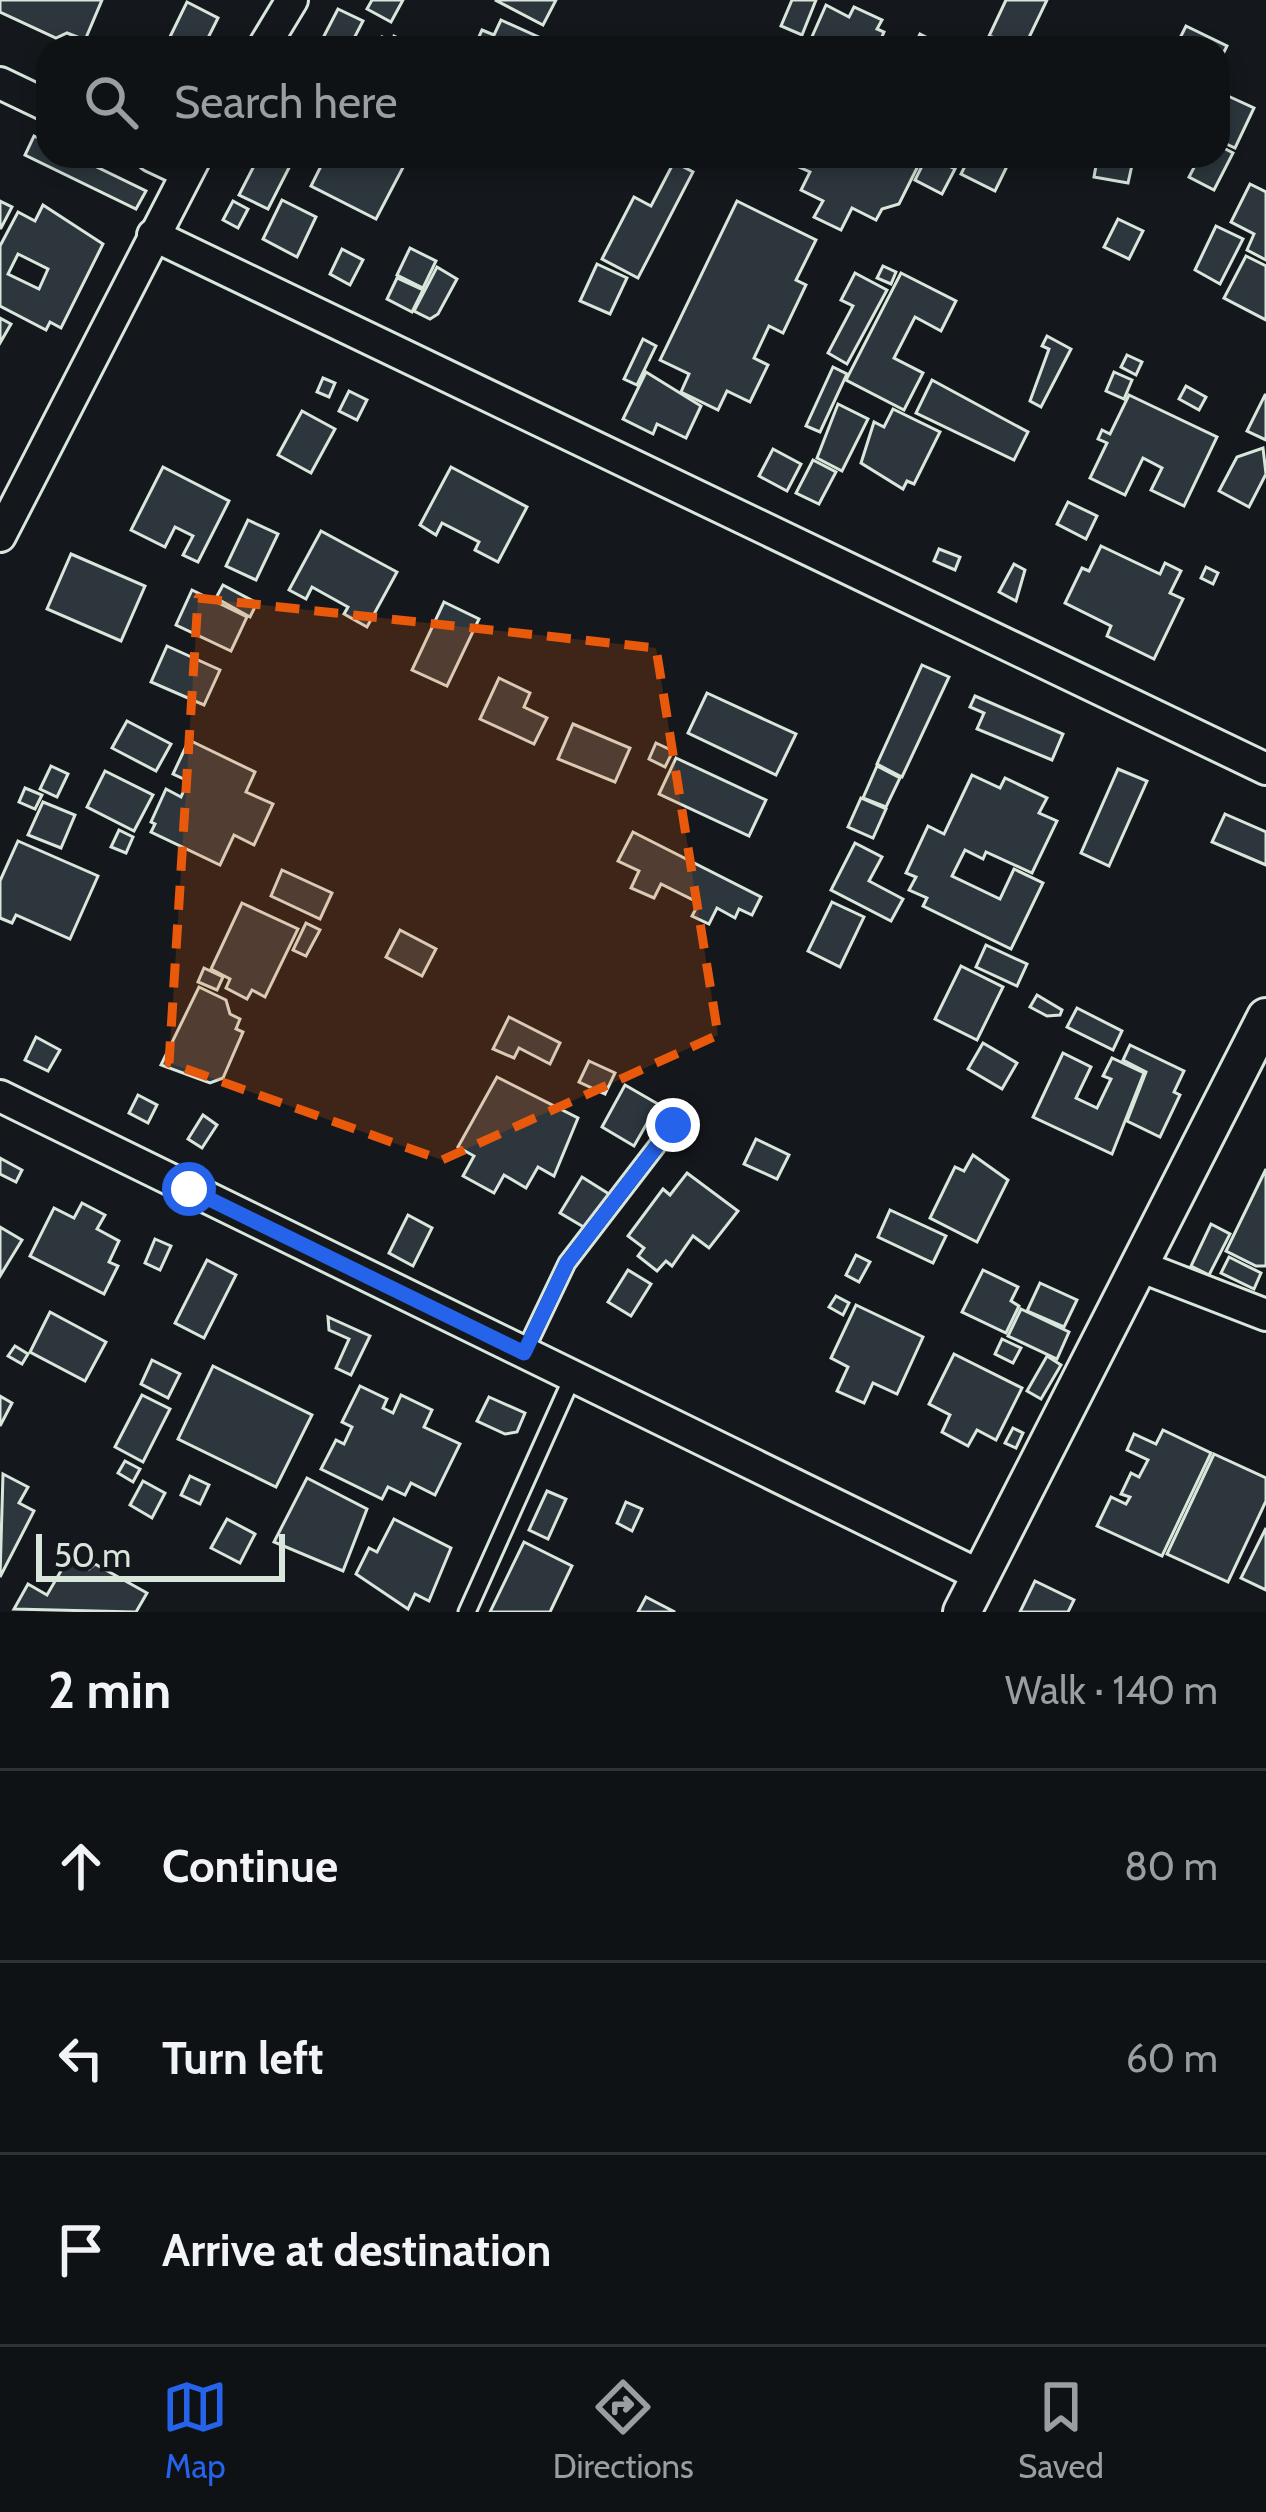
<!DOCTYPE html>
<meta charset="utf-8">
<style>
body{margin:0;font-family:Cabin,sans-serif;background:#181b1e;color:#f1f3f6}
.scale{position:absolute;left:36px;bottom:30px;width:249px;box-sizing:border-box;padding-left:12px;border:6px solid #d8e6dc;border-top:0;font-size:33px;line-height:42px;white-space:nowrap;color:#d8e6dc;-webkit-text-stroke:9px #14181c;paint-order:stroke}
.stop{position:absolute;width:36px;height:36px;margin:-27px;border:9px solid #2563eb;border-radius:50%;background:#fff}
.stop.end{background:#2563eb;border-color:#fff;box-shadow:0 3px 12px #0008}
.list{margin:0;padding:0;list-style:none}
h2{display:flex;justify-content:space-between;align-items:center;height:156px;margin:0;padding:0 48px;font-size:51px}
h2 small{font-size:39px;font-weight:400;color:#9b9ea0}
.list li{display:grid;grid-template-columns:78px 1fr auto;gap:36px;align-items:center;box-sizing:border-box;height:192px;padding:0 48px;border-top:3px solid #2f3234}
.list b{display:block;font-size:45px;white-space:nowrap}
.list em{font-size:39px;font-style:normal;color:#9b9ea0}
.icon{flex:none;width:66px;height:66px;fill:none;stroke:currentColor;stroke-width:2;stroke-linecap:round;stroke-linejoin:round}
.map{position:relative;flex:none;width:1266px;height:1612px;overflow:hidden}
.search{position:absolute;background:#0f1215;box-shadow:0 6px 18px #0003;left:36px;right:36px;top:36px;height:132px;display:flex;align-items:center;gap:30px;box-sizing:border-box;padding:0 42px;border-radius:36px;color:#9b9ea0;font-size:45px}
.sheet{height:732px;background:#0f1215}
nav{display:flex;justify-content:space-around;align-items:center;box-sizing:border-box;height:168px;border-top:3px solid #2f3234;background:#0f1215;font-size:33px;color:#9b9ea0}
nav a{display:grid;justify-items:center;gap:6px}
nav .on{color:#2563eb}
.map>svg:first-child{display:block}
.building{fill:#2c363c;stroke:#d8e6dc;stroke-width:3;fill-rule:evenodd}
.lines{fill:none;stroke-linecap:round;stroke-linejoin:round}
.service-casing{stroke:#d8e6dc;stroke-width:21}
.minor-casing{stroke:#d8e6dc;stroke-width:36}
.tertiary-casing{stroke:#d8e6dc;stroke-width:42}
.service{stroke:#14181c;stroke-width:15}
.minor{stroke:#14181c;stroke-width:30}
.tertiary{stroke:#14181c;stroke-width:36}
.route{stroke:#2563eb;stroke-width:15}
.marked{fill:#e8590c;fill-opacity:0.2;stroke:#e8590c;stroke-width:9;stroke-dasharray:24 15;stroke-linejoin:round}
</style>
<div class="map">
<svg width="1266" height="1612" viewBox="0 0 1266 1612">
<rect width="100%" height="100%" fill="#14181c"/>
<!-- building -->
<g class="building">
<polygon points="0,0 102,0 85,40 67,33 56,38 0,12"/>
<polygon points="372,0 403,0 391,22 367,9"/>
<polygon points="495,0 556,0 543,25"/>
<polygon points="792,0 816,0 802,35 781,26"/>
<polygon points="1006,0 1047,0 1024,48 989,36"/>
<polygon points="187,2 218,18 203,48 166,45"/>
<polygon points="826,5 849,17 854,7 882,20 877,29 884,32 877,48 807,48"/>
<polygon points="338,9 363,21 349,48 323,38"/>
<polygon points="501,20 543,39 539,48 474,48 482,30 494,35"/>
<polygon points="1186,26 1227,46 1218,64 1218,48 1175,48"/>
<polygon points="920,34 948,48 913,48"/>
<polygon points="394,36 419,48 377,48 382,37 392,41"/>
<polygon points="1228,96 1254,108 1235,148 1218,140 1218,117"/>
<polygon points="34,136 48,143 48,156 74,156 146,191 136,209 25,155"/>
<polygon points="1218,145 1233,153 1214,190 1189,177 1200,156 1218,156"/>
<polygon points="259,156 295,156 268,209 239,195"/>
<polygon points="326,156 409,156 376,219 311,186"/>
<polygon points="805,156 912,156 921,160 899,204 882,209 876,220 852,208 841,230 814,217 823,201 801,190 810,172 799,167"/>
<polygon points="927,156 955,169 942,194 915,180"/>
<polygon points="970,156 1012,156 995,191 961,174"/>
<polygon points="1097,160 1132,165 1128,183 1094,177"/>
<polygon points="674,162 693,172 638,278 602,259 634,197 651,206"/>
<polygon points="1250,184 1266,192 1266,260 1247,250 1254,234 1231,222"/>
<polygon points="282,200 316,217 297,257 263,239"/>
<polygon points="0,201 12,207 1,228 0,228"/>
<polygon points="233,201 248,209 238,228 223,220"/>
<polygon points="737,201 816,240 796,280 806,285 783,333 769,326 754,358 768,365 750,402 727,391 718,410 681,392 689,374 660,360"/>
<path d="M43,205L103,244L61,328L50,322L46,330L0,306V246L18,212L35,221ZM18,254L48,269L39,289L8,274Z"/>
<polygon points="1118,219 1143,231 1129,259 1104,247"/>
<polygon points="1216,226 1243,239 1220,284 1195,270"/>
<polygon points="410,248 436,261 423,288 397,275"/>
<polygon points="342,249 363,260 350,285 330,274"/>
<polygon points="1246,256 1266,266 1266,320 1224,298"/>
<polygon points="597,264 627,278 610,314 580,301"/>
<polygon points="883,266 896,272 891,284 877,278"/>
<polygon points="437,267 457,279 438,314 430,319 414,311"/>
<polygon points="855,273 887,290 847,364 828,353 853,306 841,300"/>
<polygon points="901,273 956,301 941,331 915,317 894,358 923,373 904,410 846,380"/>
<polygon points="397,278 423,290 412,312 387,299"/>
<polygon points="0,318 11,324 0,343"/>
<polygon points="1047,336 1071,349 1041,407 1030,401 1049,349 1042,346"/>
<polygon points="643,339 656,346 637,385 624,379"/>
<polygon points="1127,355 1142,362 1136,375 1121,367"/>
<polygon points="833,367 847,374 820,432 806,426"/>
<polygon points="646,372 701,406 686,438 657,424 653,434 623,419"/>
<polygon points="1114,372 1132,380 1124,399 1106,391"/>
<polygon points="323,378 335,383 329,397 317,392"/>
<polygon points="932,380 1028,432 1014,460 916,413"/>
<polygon points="1186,386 1206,397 1199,410 1179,399"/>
<polygon points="349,391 367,400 357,420 339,411"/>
<polygon points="1129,395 1217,437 1184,506 1151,490 1162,468 1143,458 1125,495 1090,478 1107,443 1098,439 1102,430 1110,434"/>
<polygon points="1265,395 1266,395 1266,440 1247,431"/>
<polygon points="838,404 868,419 842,471 817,458"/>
<polygon points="893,409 940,432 914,484 907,481 903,489 861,463 874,422 884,427"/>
<polygon points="302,411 335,429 311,473 278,455"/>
<polygon points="1263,448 1266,474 1249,507 1219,491 1237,457"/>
<polygon points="773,449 801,464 787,491 759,476"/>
<polygon points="813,460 836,472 819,504 796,493"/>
<polygon points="163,467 229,501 198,562 183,555 193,536 175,527 165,547 131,530"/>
<polygon points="451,467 527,507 498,562 475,550 479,542 442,523 436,535 420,525"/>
<polygon points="1068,502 1097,516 1086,539 1057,524"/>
<polygon points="248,520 278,534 256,580 226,566"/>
<polygon points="321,531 397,572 367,627 344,614 348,607 312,587 306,599 289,590"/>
<polygon points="1101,546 1160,574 1165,563 1181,571 1170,593 1183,599 1154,659 1107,636 1111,626 1065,603 1082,568 1089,571"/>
<polygon points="939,549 960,557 955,570 934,561"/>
<polygon points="71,554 145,586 121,641 47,609"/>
<polygon points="1014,564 1025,570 1016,601 999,592"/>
<polygon points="1206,567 1218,573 1213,584 1201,578"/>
<polygon points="223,585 257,603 250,617 216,598"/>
<polygon points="192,590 247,617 231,651 176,625"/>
<polygon points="444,602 479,619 447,686 412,670"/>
<polygon points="167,646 220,670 204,705 151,682"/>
<polygon points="922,665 949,677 902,777 877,764"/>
<polygon points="499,678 530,693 524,707 547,718 534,744 480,719"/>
<polygon points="707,693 796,734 776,775 688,733"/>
<polygon points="975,696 1063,734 1052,760 977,729 984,713 970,707"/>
<polygon points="127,721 171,744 156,771 112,748"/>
<polygon points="573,724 630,748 615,782 558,759"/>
<polygon points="189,740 255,772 246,792 273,804 254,845 234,835 220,865 151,832 155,824 151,822 166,789 181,797 188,781 173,774"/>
<polygon points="656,743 673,751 665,767 649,759"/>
<polygon points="676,758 766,800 749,836 659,794"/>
<polygon points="51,766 68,774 57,797 40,789"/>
<polygon points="877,766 900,778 886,807 863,798"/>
<polygon points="1118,769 1147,781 1109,866 1081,853"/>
<polygon points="105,771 153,795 134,831 87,807"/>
<polygon points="972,775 1000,788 1005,778 1047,798 1039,813 1057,821 1032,873 986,852 983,859 965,850 952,876 1000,899 1014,869 1043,883 1011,949 923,906 927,898 909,890 916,877 906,873 928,826 944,834"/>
<polygon points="25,788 42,795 35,809 19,802"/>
<polygon points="861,798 886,809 873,838 848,827"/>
<polygon points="43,802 75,815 61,848 28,835"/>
<polygon points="1225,814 1266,832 1266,865 1212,842"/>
<polygon points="119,830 133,837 126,853 111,847"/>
<polygon points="633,832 761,897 752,915 739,909 735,918 717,908 709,924 692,916 699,903 661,884 654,898 631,888 639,871 618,861"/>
<polygon points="18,841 98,876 70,939 16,915 12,923 0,918 0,881"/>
<polygon points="855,843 882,857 869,881 903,899 891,921 831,890"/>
<polygon points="282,870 332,893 320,919 271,896"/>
<polygon points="832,902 864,917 840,967 808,951"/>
<polygon points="242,903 298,929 265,997 252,990 247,999 226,988 230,979 211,969"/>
<polygon points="306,923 320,930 306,956 293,950"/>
<polygon points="400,930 436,949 422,976 386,957"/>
<polygon points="986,945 1027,964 1017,986 976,967"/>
<polygon points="961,966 1003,987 977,1040 935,1019"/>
<polygon points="204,968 223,977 217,990 198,982"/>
<polygon points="199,987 226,1000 230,1014 240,1019 236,1029 243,1032 223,1078 210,1083 161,1065"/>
<polygon points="1037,995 1062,1010 1060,1015 1047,1016 1030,1007"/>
<polygon points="1077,1008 1122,1031 1113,1050 1067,1027"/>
<polygon points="509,1017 560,1043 550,1064 519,1048 514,1058 493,1049"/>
<polygon points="36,1037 60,1050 48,1071 25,1060"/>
<polygon points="983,1043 1017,1063 1002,1089 968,1069"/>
<polygon points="1130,1045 1184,1071 1174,1092 1180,1095 1160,1137 1127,1121 1146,1072 1123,1060"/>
<polygon points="1063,1053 1091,1067 1076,1098 1097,1108 1111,1079 1103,1076 1112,1058 1144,1073 1112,1154 1033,1117"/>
<polygon points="589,1061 615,1073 605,1094 579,1082"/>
<polygon points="497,1077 578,1118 554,1176 538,1167 526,1188 504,1175 494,1193 463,1176 474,1156 458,1147"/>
<polygon points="625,1085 658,1104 634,1146 602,1127"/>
<polygon points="138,1095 157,1105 148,1123 129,1113"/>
<polygon points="203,1115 217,1125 202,1148 188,1139"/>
<polygon points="756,1139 789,1155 777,1179 744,1164"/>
<polygon points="973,1155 1008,1180 977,1242 930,1218 955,1167 964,1171"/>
<polygon points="0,1158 22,1170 16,1182 0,1174"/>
<polygon points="1266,1169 1266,1266 1256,1266 1226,1251"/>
<polygon points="687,1173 738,1211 709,1248 693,1236 672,1266 666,1261 657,1271 638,1256 644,1248 628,1236 663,1189 670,1195"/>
<polygon points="582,1177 609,1194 587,1229 560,1213"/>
<polygon points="82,1203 105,1215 97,1229 119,1241 109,1262 118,1266 104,1294 30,1256 54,1208 74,1218"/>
<polygon points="890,1210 946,1236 933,1263 878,1237"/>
<polygon points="408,1215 432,1228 413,1266 389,1253"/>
<polygon points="1211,1224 1230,1234 1209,1275 1191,1266"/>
<polygon points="0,1227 22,1240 0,1276"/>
<polygon points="155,1239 171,1246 160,1270 145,1263"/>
<polygon points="856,1255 870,1262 859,1282 846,1275"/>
<polygon points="1229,1257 1261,1273 1254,1289 1221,1273"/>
<polygon points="207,1260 236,1275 204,1338 175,1323"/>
<polygon points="628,1270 651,1284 631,1316 608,1302"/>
<polygon points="983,1270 1018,1287 1011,1301 1019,1306 1006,1333 962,1312"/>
<polygon points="1040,1283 1077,1300 1064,1327 1027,1311"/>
<polygon points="836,1296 849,1303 843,1315 829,1307"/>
<polygon points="856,1305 923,1337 897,1394 873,1383 864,1403 837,1391 848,1367 831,1358"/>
<polygon points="1021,1309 1069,1332 1057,1359 1008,1336"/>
<polygon points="50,1312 106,1342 85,1381 30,1352"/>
<polygon points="328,1317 370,1336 351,1375 336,1368 349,1339 329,1330"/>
<polygon points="1002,1339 1021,1348 1013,1363 995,1354"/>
<polygon points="15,1346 28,1354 22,1364 8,1356"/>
<polygon points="954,1354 1022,1388 996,1440 977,1430 968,1446 942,1432 950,1415 929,1404"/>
<polygon points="1047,1356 1061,1365 1041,1399 1027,1391"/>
<polygon points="152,1360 180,1374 168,1398 141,1384"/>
<polygon points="213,1366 312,1415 276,1487 178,1439"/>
<polygon points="360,1386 387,1399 383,1408 393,1413 401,1395 432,1410 424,1427 460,1444 435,1495 411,1483 405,1495 388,1487 382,1499 321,1469 336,1440 344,1444 352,1427 342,1422"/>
<polygon points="142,1395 170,1409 143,1462 115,1447"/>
<polygon points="0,1396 12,1403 0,1426"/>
<polygon points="489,1397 525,1413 517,1432 505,1434 477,1421"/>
<polygon points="1013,1428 1023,1433 1016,1448 1005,1443"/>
<polygon points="1163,1430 1211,1453 1162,1556 1097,1526 1111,1497 1126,1504 1130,1497 1121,1494 1131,1473 1139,1477 1148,1460 1127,1450 1134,1434 1156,1444"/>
<polygon points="1214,1454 1266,1478 1266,1501 1228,1582 1167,1554"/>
<polygon points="125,1461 140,1469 133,1482 118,1473"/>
<polygon points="3,1474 28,1487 19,1503 34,1511 0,1577"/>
<polygon points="190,1476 209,1485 200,1504 181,1495"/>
<polygon points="307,1478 367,1509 343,1571 274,1542"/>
<polygon points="143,1481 165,1493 152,1518 130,1505"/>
<polygon points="547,1491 566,1499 548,1539 529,1530"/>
<polygon points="626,1502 642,1509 632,1531 617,1523"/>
<polygon points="227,1519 255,1534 240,1563 211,1548"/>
<polygon points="394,1519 451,1548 429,1601 415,1594 408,1609 356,1574 369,1548 377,1552"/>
<polygon points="1266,1528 1266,1590 1241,1578"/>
<polygon points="524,1542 572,1566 550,1612 490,1612"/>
<polygon points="69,1557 89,1569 95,1564 147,1593 136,1612 14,1609 28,1584 47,1595"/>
<polygon points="1035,1581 1074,1600 1068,1612 1020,1612"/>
<polygon points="646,1597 675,1612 638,1612"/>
</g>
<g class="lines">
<defs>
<g id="service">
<polyline points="524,1353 567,1263 673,1125"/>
<polyline points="467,1612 573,1376"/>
</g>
<g id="minor">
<polyline points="263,48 292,0"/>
<polyline points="0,83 48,106"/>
<polyline points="152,156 186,172"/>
<polyline points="153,235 1266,769"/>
<polyline points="0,536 196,156"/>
<polyline points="0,1096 981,1576"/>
<polyline points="1142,1267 1266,1315"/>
</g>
<polyline id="tertiary" points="962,1612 1266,1017"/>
</defs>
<!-- service casing -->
<use href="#service" class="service-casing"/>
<!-- minor casing -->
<use href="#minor" class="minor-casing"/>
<!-- tertiary casing -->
<use href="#tertiary" class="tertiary-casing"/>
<!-- service -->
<use href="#service" class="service"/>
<!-- minor -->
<use href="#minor" class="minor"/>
<!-- tertiary -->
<use href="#tertiary" class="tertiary"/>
</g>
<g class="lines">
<!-- route -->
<polyline class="route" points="189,1189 524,1353 567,1263 673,1125"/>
</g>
<!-- marked area -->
<path class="marked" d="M198,598L656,648L718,1035L442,1160L169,1063Z"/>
</svg>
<div class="scale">50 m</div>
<div class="stop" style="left:189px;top:1189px"></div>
<div class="stop end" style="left:673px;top:1125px"></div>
<div class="search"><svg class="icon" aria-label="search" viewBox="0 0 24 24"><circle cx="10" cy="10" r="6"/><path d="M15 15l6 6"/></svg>Search here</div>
</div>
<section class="sheet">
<h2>2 min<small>Walk · 140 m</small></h2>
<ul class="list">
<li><svg class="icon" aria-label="ahead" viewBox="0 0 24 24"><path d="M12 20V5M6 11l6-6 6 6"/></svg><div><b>Continue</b></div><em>80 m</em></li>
<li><svg class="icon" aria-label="left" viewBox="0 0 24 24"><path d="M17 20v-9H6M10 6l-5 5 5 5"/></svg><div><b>Turn left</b></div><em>60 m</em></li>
<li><svg class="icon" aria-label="arrive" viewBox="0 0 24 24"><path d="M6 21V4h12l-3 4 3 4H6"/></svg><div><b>Arrive at destination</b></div></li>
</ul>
</section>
<nav>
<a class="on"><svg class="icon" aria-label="map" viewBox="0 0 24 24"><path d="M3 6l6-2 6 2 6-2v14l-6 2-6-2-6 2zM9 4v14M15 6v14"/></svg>Map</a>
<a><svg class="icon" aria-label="directions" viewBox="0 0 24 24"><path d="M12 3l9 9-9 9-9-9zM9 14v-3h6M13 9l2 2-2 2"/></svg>Directions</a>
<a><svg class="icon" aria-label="saved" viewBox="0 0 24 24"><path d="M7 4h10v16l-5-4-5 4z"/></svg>Saved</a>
</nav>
